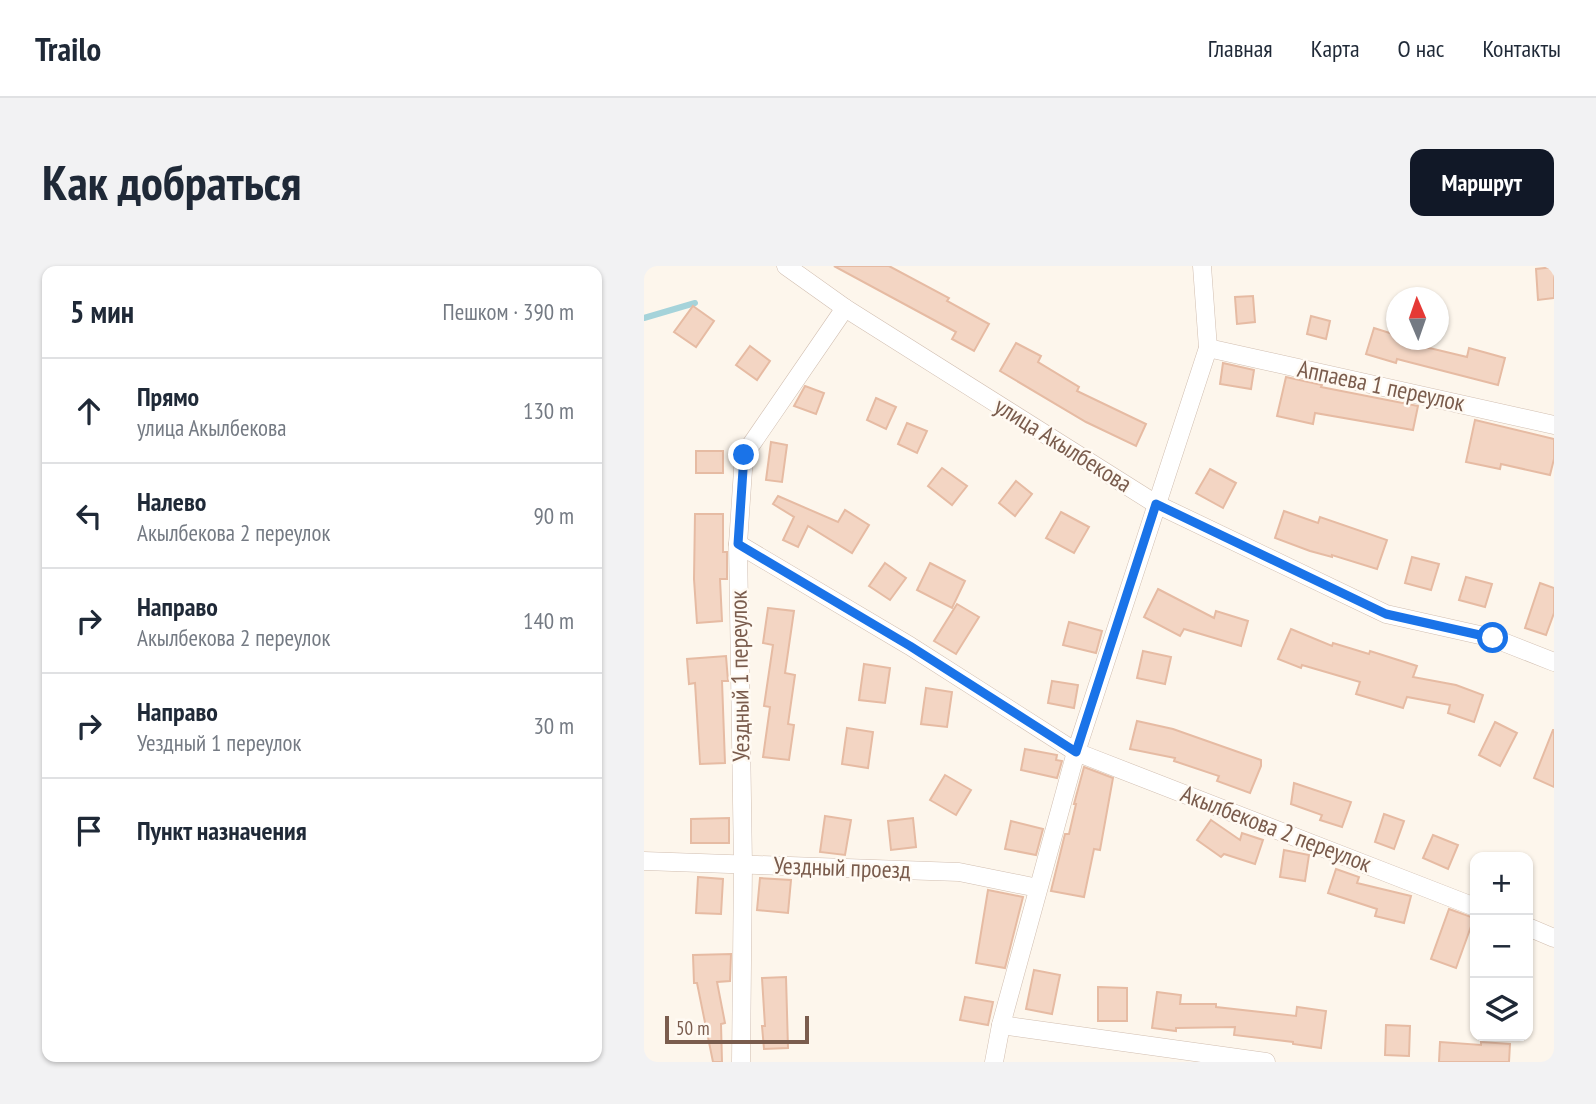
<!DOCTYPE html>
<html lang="ru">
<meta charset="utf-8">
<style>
body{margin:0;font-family:"PT Sans Narrow",sans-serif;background:#f2f2f3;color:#1f2937}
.controls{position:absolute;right:21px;bottom:21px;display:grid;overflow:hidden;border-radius:14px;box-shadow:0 2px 5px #0004}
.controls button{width:63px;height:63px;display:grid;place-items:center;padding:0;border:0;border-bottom:2px solid #e0e1e3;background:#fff;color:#1f2937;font:35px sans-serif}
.compass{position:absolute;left:742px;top:21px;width:63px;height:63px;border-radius:50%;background:#fff;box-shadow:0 2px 5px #0004;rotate:358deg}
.scale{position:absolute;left:21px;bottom:18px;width:144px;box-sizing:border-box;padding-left:7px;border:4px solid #7a5c4d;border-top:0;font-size:19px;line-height:24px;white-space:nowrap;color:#7a5c4d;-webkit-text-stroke:5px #fffaf3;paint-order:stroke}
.stop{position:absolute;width:21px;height:21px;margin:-16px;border:5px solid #1a73e8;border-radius:50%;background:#fff}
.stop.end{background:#1a73e8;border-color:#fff;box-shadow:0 2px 7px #0008}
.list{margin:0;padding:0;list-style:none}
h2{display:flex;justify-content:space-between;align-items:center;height:91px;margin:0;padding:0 28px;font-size:30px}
h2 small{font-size:23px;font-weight:400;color:#747a83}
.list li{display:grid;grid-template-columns:46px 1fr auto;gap:21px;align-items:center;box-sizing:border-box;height:105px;padding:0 28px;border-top:2px solid #e0e1e3}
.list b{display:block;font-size:26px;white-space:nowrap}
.list p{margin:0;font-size:23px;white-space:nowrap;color:#747a83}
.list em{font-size:23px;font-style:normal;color:#747a83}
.icon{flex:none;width:38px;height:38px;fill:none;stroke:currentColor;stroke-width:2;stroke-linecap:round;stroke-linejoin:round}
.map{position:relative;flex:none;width:910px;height:796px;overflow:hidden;border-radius:14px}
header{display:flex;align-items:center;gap:42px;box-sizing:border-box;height:98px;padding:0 35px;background:#fff;border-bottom:2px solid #e0e1e3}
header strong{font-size:33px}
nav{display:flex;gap:38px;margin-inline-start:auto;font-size:24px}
.intro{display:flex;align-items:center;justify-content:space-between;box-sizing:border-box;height:168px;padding:0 42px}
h1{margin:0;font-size:49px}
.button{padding:18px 32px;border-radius:14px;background:#111827;color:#fff;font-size:24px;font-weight:700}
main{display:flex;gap:42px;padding:0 42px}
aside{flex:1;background:#fff;border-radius:14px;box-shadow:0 2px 5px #0004}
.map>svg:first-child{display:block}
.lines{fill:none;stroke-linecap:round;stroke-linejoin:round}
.stream{stroke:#a5d3da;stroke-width:6}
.building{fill:#f3d5c3;stroke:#e6bba3;stroke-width:2}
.street-casing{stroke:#d1beb0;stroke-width:19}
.street{stroke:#fff;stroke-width:18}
.route{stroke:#1a73e8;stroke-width:9}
.labels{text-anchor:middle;stroke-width:5;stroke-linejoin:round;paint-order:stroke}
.street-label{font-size:24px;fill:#7a5c4d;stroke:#fffaf3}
</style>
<header>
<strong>Trailo</strong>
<nav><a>Главная</a><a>Карта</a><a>О нас</a><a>Контакты</a></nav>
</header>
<div class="intro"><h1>Как добраться</h1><a class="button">Маршрут</a></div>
<main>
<aside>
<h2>5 мин<small>Пешком · 390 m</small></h2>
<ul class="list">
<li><svg class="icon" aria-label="ahead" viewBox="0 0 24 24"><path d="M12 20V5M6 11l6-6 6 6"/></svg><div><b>Прямо</b><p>улица Акылбекова</p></div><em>130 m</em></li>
<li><svg class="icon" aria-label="left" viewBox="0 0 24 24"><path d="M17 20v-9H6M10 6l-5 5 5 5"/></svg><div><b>Налево</b><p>Акылбекова 2 переулок</p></div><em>90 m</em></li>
<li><svg class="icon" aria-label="right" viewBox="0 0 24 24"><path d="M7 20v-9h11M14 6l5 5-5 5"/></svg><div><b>Направо</b><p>Акылбекова 2 переулок</p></div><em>140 m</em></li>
<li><svg class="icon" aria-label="right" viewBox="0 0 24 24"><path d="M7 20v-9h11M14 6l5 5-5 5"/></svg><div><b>Направо</b><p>Уездный 1 переулок</p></div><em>30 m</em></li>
<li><svg class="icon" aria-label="arrive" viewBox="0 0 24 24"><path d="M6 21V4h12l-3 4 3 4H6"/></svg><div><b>Пункт назначения</b></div></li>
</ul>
</aside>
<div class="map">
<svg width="910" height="796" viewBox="0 0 910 796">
<rect width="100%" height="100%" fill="#fdf6ec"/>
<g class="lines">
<!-- stream -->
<polyline class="stream" points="0,52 51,37"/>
</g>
<!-- building -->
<g class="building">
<polygon points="190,0 245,0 305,32 303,35 345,58 330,85 308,73 312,66"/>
<polygon points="910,1 910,32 894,34 892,3"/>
<polygon points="609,30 611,56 593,58 591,31"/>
<polygon points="49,40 70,55 52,81 30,66"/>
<polygon points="667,50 686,55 682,73 663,68"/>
<polygon points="730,62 752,69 752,74 823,91 825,82 861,92 854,119 753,93 752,97 722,88"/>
<polygon points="372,77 397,90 394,96 435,121 433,125 502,158 492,180 442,156 356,105"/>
<polygon points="106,80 126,95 113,114 92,99"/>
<polygon points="579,97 610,104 607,123 576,118"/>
<polygon points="642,111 678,119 677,121 774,140 769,164 671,147 669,158 633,150"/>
<polygon points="161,120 180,127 172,148 150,140"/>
<polygon points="232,132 252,141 242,163 223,154"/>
<polygon points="831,154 910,173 910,193 906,209 857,198 856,203 822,196"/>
<polygon points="263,157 283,165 273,187 254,178"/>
<polygon points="127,176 143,179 138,216 122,214"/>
<rect x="52" y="185" width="27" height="22"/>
<polygon points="298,202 323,220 308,239 284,220"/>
<polygon points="566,203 592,217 579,242 552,227"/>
<polygon points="372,215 388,228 371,250 355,237"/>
<polygon points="134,230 194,256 201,244 225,259 208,287 164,260 154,281 139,274 150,251 129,238"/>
<polygon points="640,245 674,257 676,251 743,274 733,303 688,289 688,291 666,285 631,272"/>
<polygon points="417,246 445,261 430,287 402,272"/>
<polygon points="51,248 79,248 79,286 83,286 83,313 76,313 78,355 53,357 50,313"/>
<polygon points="768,291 795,298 787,324 761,317"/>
<polygon points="241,297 262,312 246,334 225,320"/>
<polygon points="286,297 321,315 308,342 273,324"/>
<polygon points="822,311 848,318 841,341 815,334"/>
<polygon points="896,317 910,322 910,347 902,369 881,362"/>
<polygon points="514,323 570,352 572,345 604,355 597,380 540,363 536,370 500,351"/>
<polygon points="313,338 335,351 312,388 290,375"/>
<polygon points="124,342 150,345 141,407 151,409 144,458 150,459 145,494 119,491 126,441 120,440 129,379 119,377"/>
<polygon points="425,356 458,365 452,387 419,379"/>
<polygon points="647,363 688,380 689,377 725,388 726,385 773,400 769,411 812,419 839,429 830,456 804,447 806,439 763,431 759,442 712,428 716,416 658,399 657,402 634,393"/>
<polygon points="499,385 527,391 521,418 493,412"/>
<polygon points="82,390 84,415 78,415 81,497 56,498 51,417 45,418 43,393"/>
<polygon points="220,398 246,402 241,437 215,434"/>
<polygon points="408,415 434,419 430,442 404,437"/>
<polygon points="282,422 308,426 303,461 277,458"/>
<polygon points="493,455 529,463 617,494 617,500 606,527 573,515 575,510 530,495 531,492 486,483"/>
<polygon points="851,456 873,467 856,500 835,489"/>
<polygon points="203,462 229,466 224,502 198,498"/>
<polygon points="909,464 910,464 910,521 890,512"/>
<polygon points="381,483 413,489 412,494 418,495 413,512 377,504"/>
<polygon points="440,501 469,512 456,584 450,583 440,631 407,625 421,568 425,568 432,538 430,538"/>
<polygon points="301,509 327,524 312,549 286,534"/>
<polygon points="650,517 707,536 698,561 676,554 678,549 647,538"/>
<polygon points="740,548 760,555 750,583 731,576"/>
<polygon points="181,550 207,554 201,589 176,586"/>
<polygon points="85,552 85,577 47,577 47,553"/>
<polygon points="269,552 272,581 247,584 244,555"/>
<polygon points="567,554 596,574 598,567 619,574 611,598 580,588 577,591 553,574"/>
<polygon points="367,555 399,563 392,589 361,583"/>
<polygon points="789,569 814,579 804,603 779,592"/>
<polygon points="640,584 665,589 661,615 636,611"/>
<polygon points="692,603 715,611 713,617 767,630 760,657 731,650 733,643 684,627"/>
<polygon points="54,611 79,613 77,648 52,647"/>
<polygon points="116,612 147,614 144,647 113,644"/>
<polygon points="344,624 379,631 361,702 332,697"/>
<polygon points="805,643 830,652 812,702 787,693"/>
<polygon points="87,688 86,715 73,716 81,757 77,758 78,796 69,796 53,717 50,717 49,689"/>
<polygon points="390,704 416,709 408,748 382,743"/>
<polygon points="142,711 144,782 120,783 118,760 121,760 118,712"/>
<polygon points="454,721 483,722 483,755 454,755"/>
<polygon points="513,726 537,729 536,738 572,738 572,741 652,750 653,741 682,745 677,782 649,778 649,776 590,769 591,761 532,762 532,765 508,762"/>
<polygon points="321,731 349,736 344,759 316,754"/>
<polygon points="742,759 766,760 765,790 741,789"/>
<polygon points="796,776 837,779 837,776 866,778 865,796 795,796"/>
</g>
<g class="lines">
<defs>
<g id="street">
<polyline points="142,0 201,42 512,238 742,348 849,372 910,396"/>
<polyline points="564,82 910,159"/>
<polyline points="94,278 266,380 432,486 831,641"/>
<polyline points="0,595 315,606 394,622"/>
<polyline points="884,661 910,672"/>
<polyline points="357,759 622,796"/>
<polyline points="97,796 99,599 94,278 100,189 201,42"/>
<polyline points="350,796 357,759 432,486 564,82 558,0"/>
</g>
</defs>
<!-- street casing -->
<use href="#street" class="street-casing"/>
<!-- street -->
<use href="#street" class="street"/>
</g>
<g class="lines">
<!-- route -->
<polyline class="route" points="100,189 94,278 266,380 432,486 512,238 742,348 849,372"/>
</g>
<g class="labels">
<!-- street labels -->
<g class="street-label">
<text transform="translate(737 120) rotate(12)" y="8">Аппаева 1 переулок</text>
<text transform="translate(419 179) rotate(32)" y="8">улица Акылбекова</text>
<text transform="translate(96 410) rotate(-91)" y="8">Уездный 1 переулок</text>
<text transform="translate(632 563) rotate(21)" y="8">Акылбекова 2 переулок</text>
<text transform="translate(198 602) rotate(2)" y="8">Уездный проезд</text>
</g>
</g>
</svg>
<div class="controls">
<button>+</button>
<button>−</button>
<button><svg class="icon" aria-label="layers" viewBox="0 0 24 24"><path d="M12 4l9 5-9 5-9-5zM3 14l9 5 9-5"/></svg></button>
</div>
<svg class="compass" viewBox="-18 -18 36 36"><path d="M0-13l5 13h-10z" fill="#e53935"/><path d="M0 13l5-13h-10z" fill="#747a83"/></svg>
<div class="scale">50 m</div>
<div class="stop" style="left:849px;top:372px"></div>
<div class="stop end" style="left:100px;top:189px"></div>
</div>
</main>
